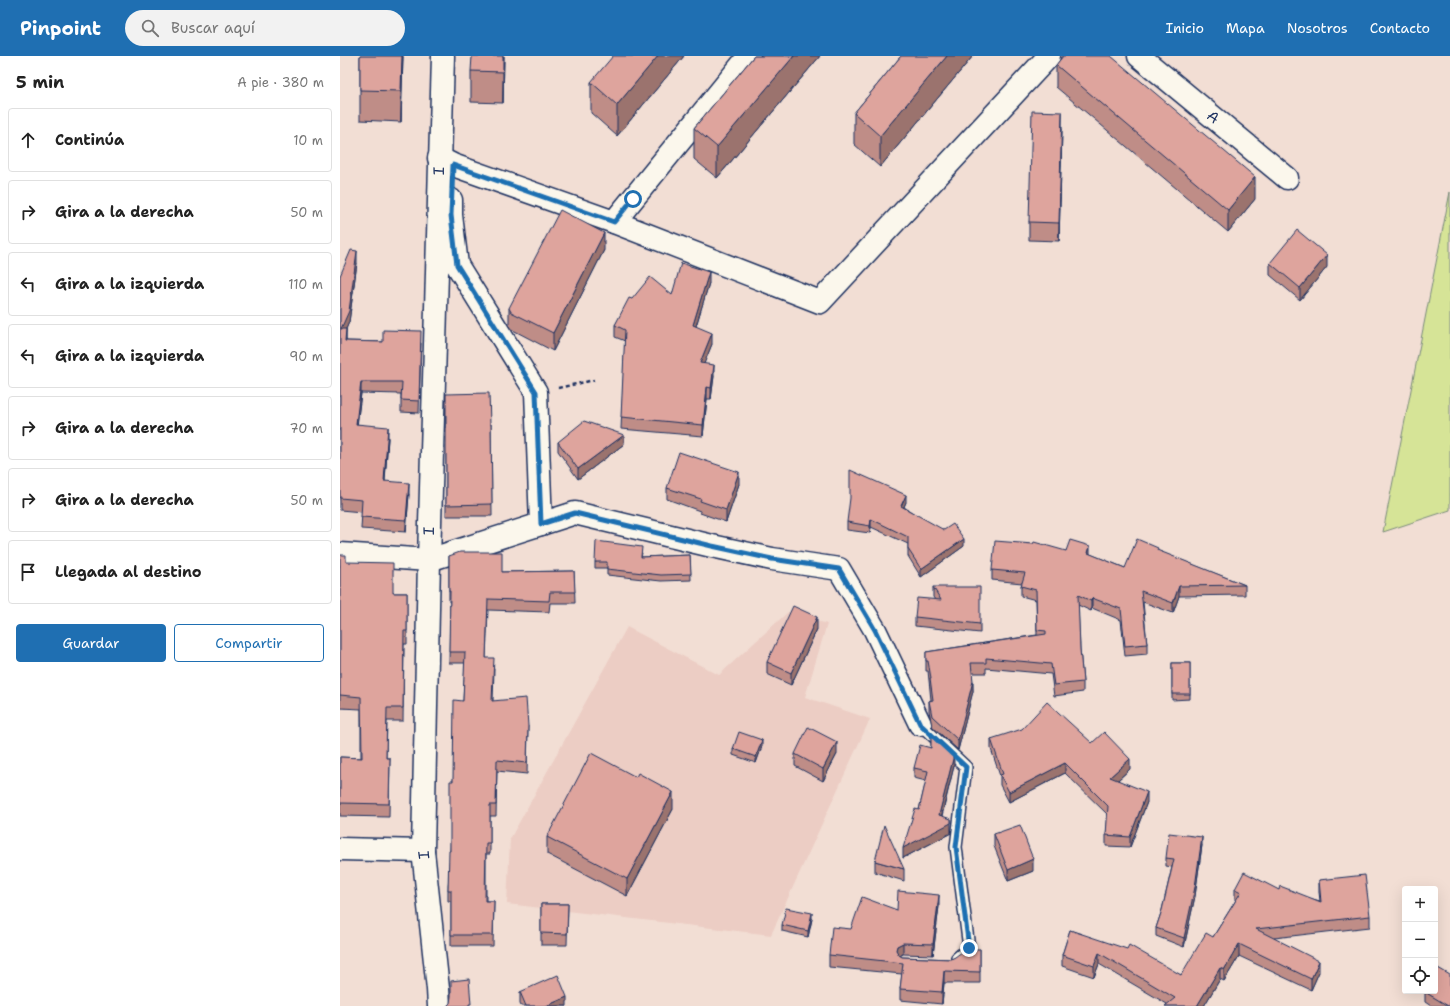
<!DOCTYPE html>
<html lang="es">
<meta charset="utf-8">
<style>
body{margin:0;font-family:"Shantell Sans",sans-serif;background:#f2f2f2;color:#222}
.controls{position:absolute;right:12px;bottom:12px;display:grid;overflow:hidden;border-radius:4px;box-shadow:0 4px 16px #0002}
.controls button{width:36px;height:36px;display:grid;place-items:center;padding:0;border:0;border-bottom:1px solid #e0e0e0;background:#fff;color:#222;font:20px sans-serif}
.stop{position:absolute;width:12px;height:12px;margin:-9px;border:3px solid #1f6fb2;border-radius:50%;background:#fff}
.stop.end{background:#1f6fb2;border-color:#fff;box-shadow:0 1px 4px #0008}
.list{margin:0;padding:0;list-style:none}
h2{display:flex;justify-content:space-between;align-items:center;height:52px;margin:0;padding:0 16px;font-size:17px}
h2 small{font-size:13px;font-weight:400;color:#767676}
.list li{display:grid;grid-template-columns:26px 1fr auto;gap:12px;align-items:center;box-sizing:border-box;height:64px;margin:0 8px 8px;padding:0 8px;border:1px solid #e0e0e0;border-radius:4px}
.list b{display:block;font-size:15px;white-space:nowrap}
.list em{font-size:13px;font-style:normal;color:#767676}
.actions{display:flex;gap:8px;padding:12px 16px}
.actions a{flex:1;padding:9px 0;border:1px solid #1f6fb2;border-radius:4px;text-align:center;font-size:14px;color:#1f6fb2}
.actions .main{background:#1f6fb2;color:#fff}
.icon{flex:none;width:22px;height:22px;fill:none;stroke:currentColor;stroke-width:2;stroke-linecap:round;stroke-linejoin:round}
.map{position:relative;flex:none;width:1110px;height:950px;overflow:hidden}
header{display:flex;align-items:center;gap:24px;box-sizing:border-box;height:56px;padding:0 20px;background:#1f6fb2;color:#fff}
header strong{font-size:19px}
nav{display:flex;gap:22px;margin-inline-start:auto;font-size:14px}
.search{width:280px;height:36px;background:#f2f2f2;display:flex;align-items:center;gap:10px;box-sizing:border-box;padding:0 14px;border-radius:22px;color:#767676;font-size:15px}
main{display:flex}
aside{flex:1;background:#fff}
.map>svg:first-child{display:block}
.built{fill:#eccdc4}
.green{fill:#d6e497;stroke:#788a7a}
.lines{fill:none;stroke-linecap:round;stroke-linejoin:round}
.service-casing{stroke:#1b2f5e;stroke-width:14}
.minor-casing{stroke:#1b2f5e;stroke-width:25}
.path{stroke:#1b2f5e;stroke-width:2.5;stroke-dasharray:4 3;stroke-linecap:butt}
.service{stroke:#fbf7ec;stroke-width:11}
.minor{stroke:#fbf7ec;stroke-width:22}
.wall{fill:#bf8d87;stroke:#1b2f5e}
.shaded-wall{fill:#9b736e;stroke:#1b2f5e}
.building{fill:#dea49d;stroke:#1b2f5e}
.route{stroke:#1f6fb2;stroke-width:5}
.labels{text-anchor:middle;stroke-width:3;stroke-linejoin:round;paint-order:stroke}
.street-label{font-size:15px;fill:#1b2f5e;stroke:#fbf7ec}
</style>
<header>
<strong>Pinpoint</strong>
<div class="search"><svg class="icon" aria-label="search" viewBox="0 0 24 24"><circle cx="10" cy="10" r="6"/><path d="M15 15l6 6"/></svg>Buscar aquí</div>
<nav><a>Inicio</a><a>Mapa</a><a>Nosotros</a><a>Contacto</a></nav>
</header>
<main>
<aside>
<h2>5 min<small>A pie · 380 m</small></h2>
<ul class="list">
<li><svg class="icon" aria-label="ahead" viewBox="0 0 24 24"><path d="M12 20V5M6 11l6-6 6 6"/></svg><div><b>Continúa</b></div><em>10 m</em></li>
<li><svg class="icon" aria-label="right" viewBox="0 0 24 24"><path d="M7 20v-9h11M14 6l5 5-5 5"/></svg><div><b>Gira a la derecha</b></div><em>50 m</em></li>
<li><svg class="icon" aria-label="left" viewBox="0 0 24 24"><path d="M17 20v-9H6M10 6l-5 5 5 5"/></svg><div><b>Gira a la izquierda</b></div><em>110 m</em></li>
<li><svg class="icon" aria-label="left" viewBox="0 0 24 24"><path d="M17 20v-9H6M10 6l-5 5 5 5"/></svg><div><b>Gira a la izquierda</b></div><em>90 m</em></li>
<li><svg class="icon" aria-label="right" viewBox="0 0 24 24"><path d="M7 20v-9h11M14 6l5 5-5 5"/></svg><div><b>Gira a la derecha</b></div><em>70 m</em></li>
<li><svg class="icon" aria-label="right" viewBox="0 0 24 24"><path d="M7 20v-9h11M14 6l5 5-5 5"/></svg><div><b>Gira a la derecha</b></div><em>50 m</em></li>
<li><svg class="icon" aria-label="arrive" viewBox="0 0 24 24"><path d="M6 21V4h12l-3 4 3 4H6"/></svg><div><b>Llegada al destino</b></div></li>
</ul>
<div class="actions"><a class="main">Guardar</a><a>Compartir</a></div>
</aside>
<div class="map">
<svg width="1110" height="950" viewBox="0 0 1110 950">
<rect width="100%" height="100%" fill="#f2ded4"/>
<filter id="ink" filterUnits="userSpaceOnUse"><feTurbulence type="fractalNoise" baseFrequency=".025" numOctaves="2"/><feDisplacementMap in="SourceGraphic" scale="8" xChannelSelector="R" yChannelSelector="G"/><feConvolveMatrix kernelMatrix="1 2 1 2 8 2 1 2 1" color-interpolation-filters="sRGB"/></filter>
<g filter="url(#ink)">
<!-- built -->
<polygon class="built" points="448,556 487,568 465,641 530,663 431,879 167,848 170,783 287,571 379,619"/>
<!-- green -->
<polygon class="green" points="1110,136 1110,454 1043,476"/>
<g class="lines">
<defs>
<polyline id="service" points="580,668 626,711 616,791 629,892 617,902"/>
<g id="minor">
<polyline points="799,0 947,122"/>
<polyline points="99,102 113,109 274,166 480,246 709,0"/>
<polyline points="111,144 111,159 117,209 196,336 201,468"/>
<polyline points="274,166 409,0"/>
<polyline points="0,498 89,504 235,457 372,490 432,503 499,513 535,574 580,668"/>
<polyline points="0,793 83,795"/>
<polyline points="99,950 98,933 83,795 89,504 103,0"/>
</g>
</defs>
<!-- service casing -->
<use href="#service" class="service-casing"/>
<!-- minor casing -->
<use href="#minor" class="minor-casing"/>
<!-- path -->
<polyline class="path" points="218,332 254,324"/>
<!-- service -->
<use href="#service" class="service"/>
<!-- minor -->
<use href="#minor" class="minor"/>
</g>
<!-- wall -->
<g class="wall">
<polygon points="20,0 63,0 61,66 20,64"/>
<polygon points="164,0 163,47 131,46 131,15"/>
<polygon points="344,0 277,80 251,57 251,26"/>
<polygon points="414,0 480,0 377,122 354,103 354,72"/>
<polygon points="561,0 633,0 540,111 514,88 514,57"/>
<polygon points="716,9 915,143 888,176 716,31"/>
<polygon points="722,73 719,185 689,184 689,166"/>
<polygon points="264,194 213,295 171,273 169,270 169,252"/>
<polygon points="17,207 9,266 6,273 6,285 43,286 81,287 79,357 61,356 61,338 21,337 17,368 48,382 45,425 69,438 66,476 21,473 22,456 0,454 0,220"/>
<polygon points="930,207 987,211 960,244 930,219"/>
<polygon points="369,227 356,270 372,288 364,307 374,320 371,343 367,343 363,380 281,373 285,285 275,281 275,269 292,243 332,239"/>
<polygon points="106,338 150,368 151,368 152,460 106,460"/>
<polygon points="218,386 284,388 238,423 218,395"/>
<polygon points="399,428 386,466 360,457 360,455 327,443 327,432"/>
<polygon points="566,446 564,451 624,490 581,521 568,500 568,488 531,471 530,477 507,474 507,466"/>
<polygon points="726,495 750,498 785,512 818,495 905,529 905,539 839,540 833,557 803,546 807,588 807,598 785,600 781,564 752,552 751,555 738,549 740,593 743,626 743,636 714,640 711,618 646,612 646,617 632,617 633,635 618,694 592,670 589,655 589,645 591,644 588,615 586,615 586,596 697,579 696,544 681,540 681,530 682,527 652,524 652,514"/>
<polygon points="302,497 301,501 350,499 351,524 321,525 267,519 267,512 255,512 255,506"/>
<polygon points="0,499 6,506 53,537 67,537 67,588 64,588 63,665 47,665 46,702 50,702 49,761 0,760 0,701 21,702 21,653 0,652"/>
<polygon points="109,500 162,516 234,515 235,547 210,547 209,556 148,554 146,602 154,613 153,645 188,670 187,718 157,715 156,760 150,760 150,798 146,798 146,845 154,845 153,890 111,890 111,845 108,845 108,834 110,795 113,725 123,645 125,607 109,607 110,546 109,546"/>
<polygon points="593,531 640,568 640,577 575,570 575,561 595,544 593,541"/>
<polygon points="477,573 451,629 427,618 427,606"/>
<polygon points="832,607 850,607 850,643 832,644"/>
<polygon points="591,677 614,710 602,760 611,773 611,777 563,802 579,754 586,725 574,722 574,712 591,691"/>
<polygon points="651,683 752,687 790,713 778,724 807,746 790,791 766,790 766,779 768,759 725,717 669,746 660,729 660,720 651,693"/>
<polygon points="422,690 416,707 393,699 393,693"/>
<polygon points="455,698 497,698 483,725 455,710"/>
<polygon points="333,753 287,840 207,798 207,781"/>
<polygon points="654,778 693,815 668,825 654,790"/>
<polygon points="862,789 855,840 844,891 816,880 816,872 822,854 832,811 826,810 826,802"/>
<polygon points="535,805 564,813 564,825 535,816"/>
<polygon points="979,824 1030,860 1030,871 934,882 979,916 971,934 899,900 884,925 880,923 864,950 825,950 827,948 759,908 754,921 722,910 722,899 730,874 841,919 873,881 896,844 895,844 895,833 939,834 980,845 979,836"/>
<polygon points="201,848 228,848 227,889 201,889"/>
<polygon points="599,850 593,899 563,898 560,900 562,901 611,903 640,893 640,927 604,927 602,948 560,944 560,933 562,918 489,911 489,899 511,873 557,854"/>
<polygon points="472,863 468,881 442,875 442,869"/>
<polygon points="180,936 227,950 181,950 180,948"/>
<polygon points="1085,936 1110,950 1091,950 1085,946"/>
</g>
<!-- shaded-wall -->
<g class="shaded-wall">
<polygon points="62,0 63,0 61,66 61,35"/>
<polygon points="163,0 164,0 163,47"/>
<polygon points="318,0 344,0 277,80 277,49"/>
<polygon points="454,0 480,0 377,122 377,91"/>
<polygon points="607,0 633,0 540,111 540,80"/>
<polygon points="722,56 722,73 719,185 719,167"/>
<polygon points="915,121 915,143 888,176 888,154"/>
<polygon points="264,177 264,194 213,295 213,277"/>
<polygon points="17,195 17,207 9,266 1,285 1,273"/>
<polygon points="987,199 987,211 960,244 960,232"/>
<polygon points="369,216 369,227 353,280 353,269"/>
<polygon points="6,273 6,285 5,296 5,285"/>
<polygon points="372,277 372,288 360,318 360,307"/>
<polygon points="374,309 374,320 371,343 371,332"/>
<polygon points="21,326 21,337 16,379 16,368"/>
<polygon points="367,331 367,343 363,380 363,369"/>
<polygon points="48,371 48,382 44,436 44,425"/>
<polygon points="284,379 284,388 238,423 238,413"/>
<polygon points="399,416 399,428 386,466 386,454"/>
<polygon points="69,427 69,438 66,476 66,464"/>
<polygon points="566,439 566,446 561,457 561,450"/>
<polygon points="531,463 531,471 530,477 530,470"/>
<polygon points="624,483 624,490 581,521 581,513"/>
<polygon points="750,490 750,500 748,497"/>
<polygon points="839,530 839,540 833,557 833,547"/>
<polygon points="752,542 752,552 751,555 751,545"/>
<polygon points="477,561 477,573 451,629 451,617"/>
<polygon points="633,625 633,635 618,694 618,684"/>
<polygon points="422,684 422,690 416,707 416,701"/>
<polygon points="497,686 497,698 483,725 483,713"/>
<polygon points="614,699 614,710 599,770 599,759"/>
<polygon points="790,703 790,713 770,731 770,721"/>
<polygon points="725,707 725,717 669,746 669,736"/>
<polygon points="333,736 333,753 287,840 287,823"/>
<polygon points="807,736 807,746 790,791 790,781"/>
<polygon points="611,763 611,777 563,802 563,792"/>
<polygon points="862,781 862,789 855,840 844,891 844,882"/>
<polygon points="693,803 693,815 668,825 668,814"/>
<polygon points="599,839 599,850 593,899 593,888"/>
<polygon points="472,857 472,863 468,881 468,875"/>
<polygon points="563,887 563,898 557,901 556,894 557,890"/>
<polygon points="899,888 899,900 884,925 884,914"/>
<polygon points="759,897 759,908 754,921 754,910"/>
<polygon points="979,905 979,916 971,934 971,923"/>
<polygon points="880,912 880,923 864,950 857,950"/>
<polygon points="604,915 604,927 602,948 602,936"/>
<polygon points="227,941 227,950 206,950"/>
</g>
<!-- building -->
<g class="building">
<polygon points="20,0 62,0 61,35 20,34"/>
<polygon points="132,0 163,0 163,16 131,15"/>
<polygon points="273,0 318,0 277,49 251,26"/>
<polygon points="414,0 454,0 377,91 354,72"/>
<polygon points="561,0 607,0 540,80 514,57"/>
<polygon points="723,0 771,0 915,121 888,154 716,9"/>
<polygon points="692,55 722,56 719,167 689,166"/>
<polygon points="220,154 264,177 213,277 171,256 169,252"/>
<polygon points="957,174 987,199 960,232 930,207"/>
<polygon points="11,194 17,195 9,255 1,273 6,273 5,285 43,286 43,274 81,275 79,345 61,344 62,326 21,326 16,368 48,371 44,425 69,427 66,464 21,461 22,444 0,442 0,220"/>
<polygon points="341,207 369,216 353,269 372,277 360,307 374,309 371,332 367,331 363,369 281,361 285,274 275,269 289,242 292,243 310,221 332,239"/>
<polygon points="149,337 150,368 151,368 152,448 106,449 106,338"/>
<polygon points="244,365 284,379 238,413 218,386"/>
<polygon points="339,396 399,416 386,454 360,445 361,443 327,432"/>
<polygon points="510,414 566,439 561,450 604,474 613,468 624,483 581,513 568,493 568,481 531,463 530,470 507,466 510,442"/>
<polygon points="797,483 818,492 817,494 905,529 839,530 833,547 801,535 807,588 785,590 781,553 752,542 751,545 738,539 740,593 743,626 714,629 711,608 646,602 646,607 631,607 633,625 618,684 592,660 589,645 593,644 590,622 591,622 588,605 586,605 586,596 706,578 706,575 697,574 696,534 681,530 685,517 652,514 655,485 693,488 694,486 726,495 730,484 750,490 748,497 785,512"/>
<polygon points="256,485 302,491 301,501 350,499 351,518 321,519 267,513 267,506 255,506"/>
<polygon points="120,496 162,496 162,516 234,515 235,536 210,536 209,545 148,543 146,602 154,602 152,645 186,642 188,670 187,707 157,704 156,749 150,749 150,787 146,787 145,845 154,845 153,879 111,879 111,834 108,834 109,795 110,795 110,725 113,725 114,644 123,645 125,596 109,596 110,535 109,535 109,500"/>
<polygon points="0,499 6,499 6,506 53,507 53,537 67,537 67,575 64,575 63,652 47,652 46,702 50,702 49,748 0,747 0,701 22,702 21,641 0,639"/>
<polygon points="593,531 640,531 640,568 575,561 577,542 601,544"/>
<polygon points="453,550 477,561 451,617 427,606"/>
<rect x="832" y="607" width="18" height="31"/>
<polygon points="707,646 752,687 764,676 790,703 770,721 807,736 790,781 766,779 768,750 725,707 669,736 660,719 663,718 651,683 682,673"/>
<polygon points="468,671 497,686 483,713 455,698"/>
<polygon points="399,676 422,684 416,701 393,693"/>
<polygon points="591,677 614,699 599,759 611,763 611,767 563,792 575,753 579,754 588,715 574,712 580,689 591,692"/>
<polygon points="251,697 296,721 298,717 333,736 287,823 207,781"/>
<polygon points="544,769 564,813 535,805"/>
<polygon points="680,769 693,803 668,814 654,778"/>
<polygon points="829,777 862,781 855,831 844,882 816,872 822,854 834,803 826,802"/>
<polygon points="904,816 939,834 940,830 981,846 979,824 1025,819 1030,860 916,873 979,905 971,923 899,888 884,914 880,912 857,950 825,950 835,942 759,897 754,910 722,899 730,874 787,893 789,889 841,919 866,877 873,881 901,836 895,833"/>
<polygon points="558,835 599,839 593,888 563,887 557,890 556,894 559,899 562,901 611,903 615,901 626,893 640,893 640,916 604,915 602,936 560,933 563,907 489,899 492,871 511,873 522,841 557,854"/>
<polygon points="201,848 228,848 227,878 201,877"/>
<polygon points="446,852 472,857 468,875 442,869"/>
<polygon points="1098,912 1110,919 1110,950 1108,950 1085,936 1085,935 1095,935 1095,918"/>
<polygon points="218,919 227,941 206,950 186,950 180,936"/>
<polygon points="129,923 131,948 129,948 129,950 107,950 110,947 111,940 111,925"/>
</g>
</g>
<g class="lines" filter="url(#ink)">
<!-- route -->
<polyline class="route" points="293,143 274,166 113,109 111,159 117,209 196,336 201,468 235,457 372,490 432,503 499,513 535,574 580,668 626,711 616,791 629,892"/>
</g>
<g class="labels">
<!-- street labels -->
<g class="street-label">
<text transform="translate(873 61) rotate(39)" y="5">A</text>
<text transform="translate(99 115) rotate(-88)" y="5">I</text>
<text transform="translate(89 475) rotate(-88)" y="5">I</text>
<text transform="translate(84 799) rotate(-94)" y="5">I</text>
</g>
</g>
</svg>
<div class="controls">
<button>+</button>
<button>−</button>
<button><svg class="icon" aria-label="locate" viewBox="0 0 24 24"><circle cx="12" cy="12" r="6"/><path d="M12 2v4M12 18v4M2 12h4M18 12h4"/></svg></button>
</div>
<div class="stop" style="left:293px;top:143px"></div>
<div class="stop end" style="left:629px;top:892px"></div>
</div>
</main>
